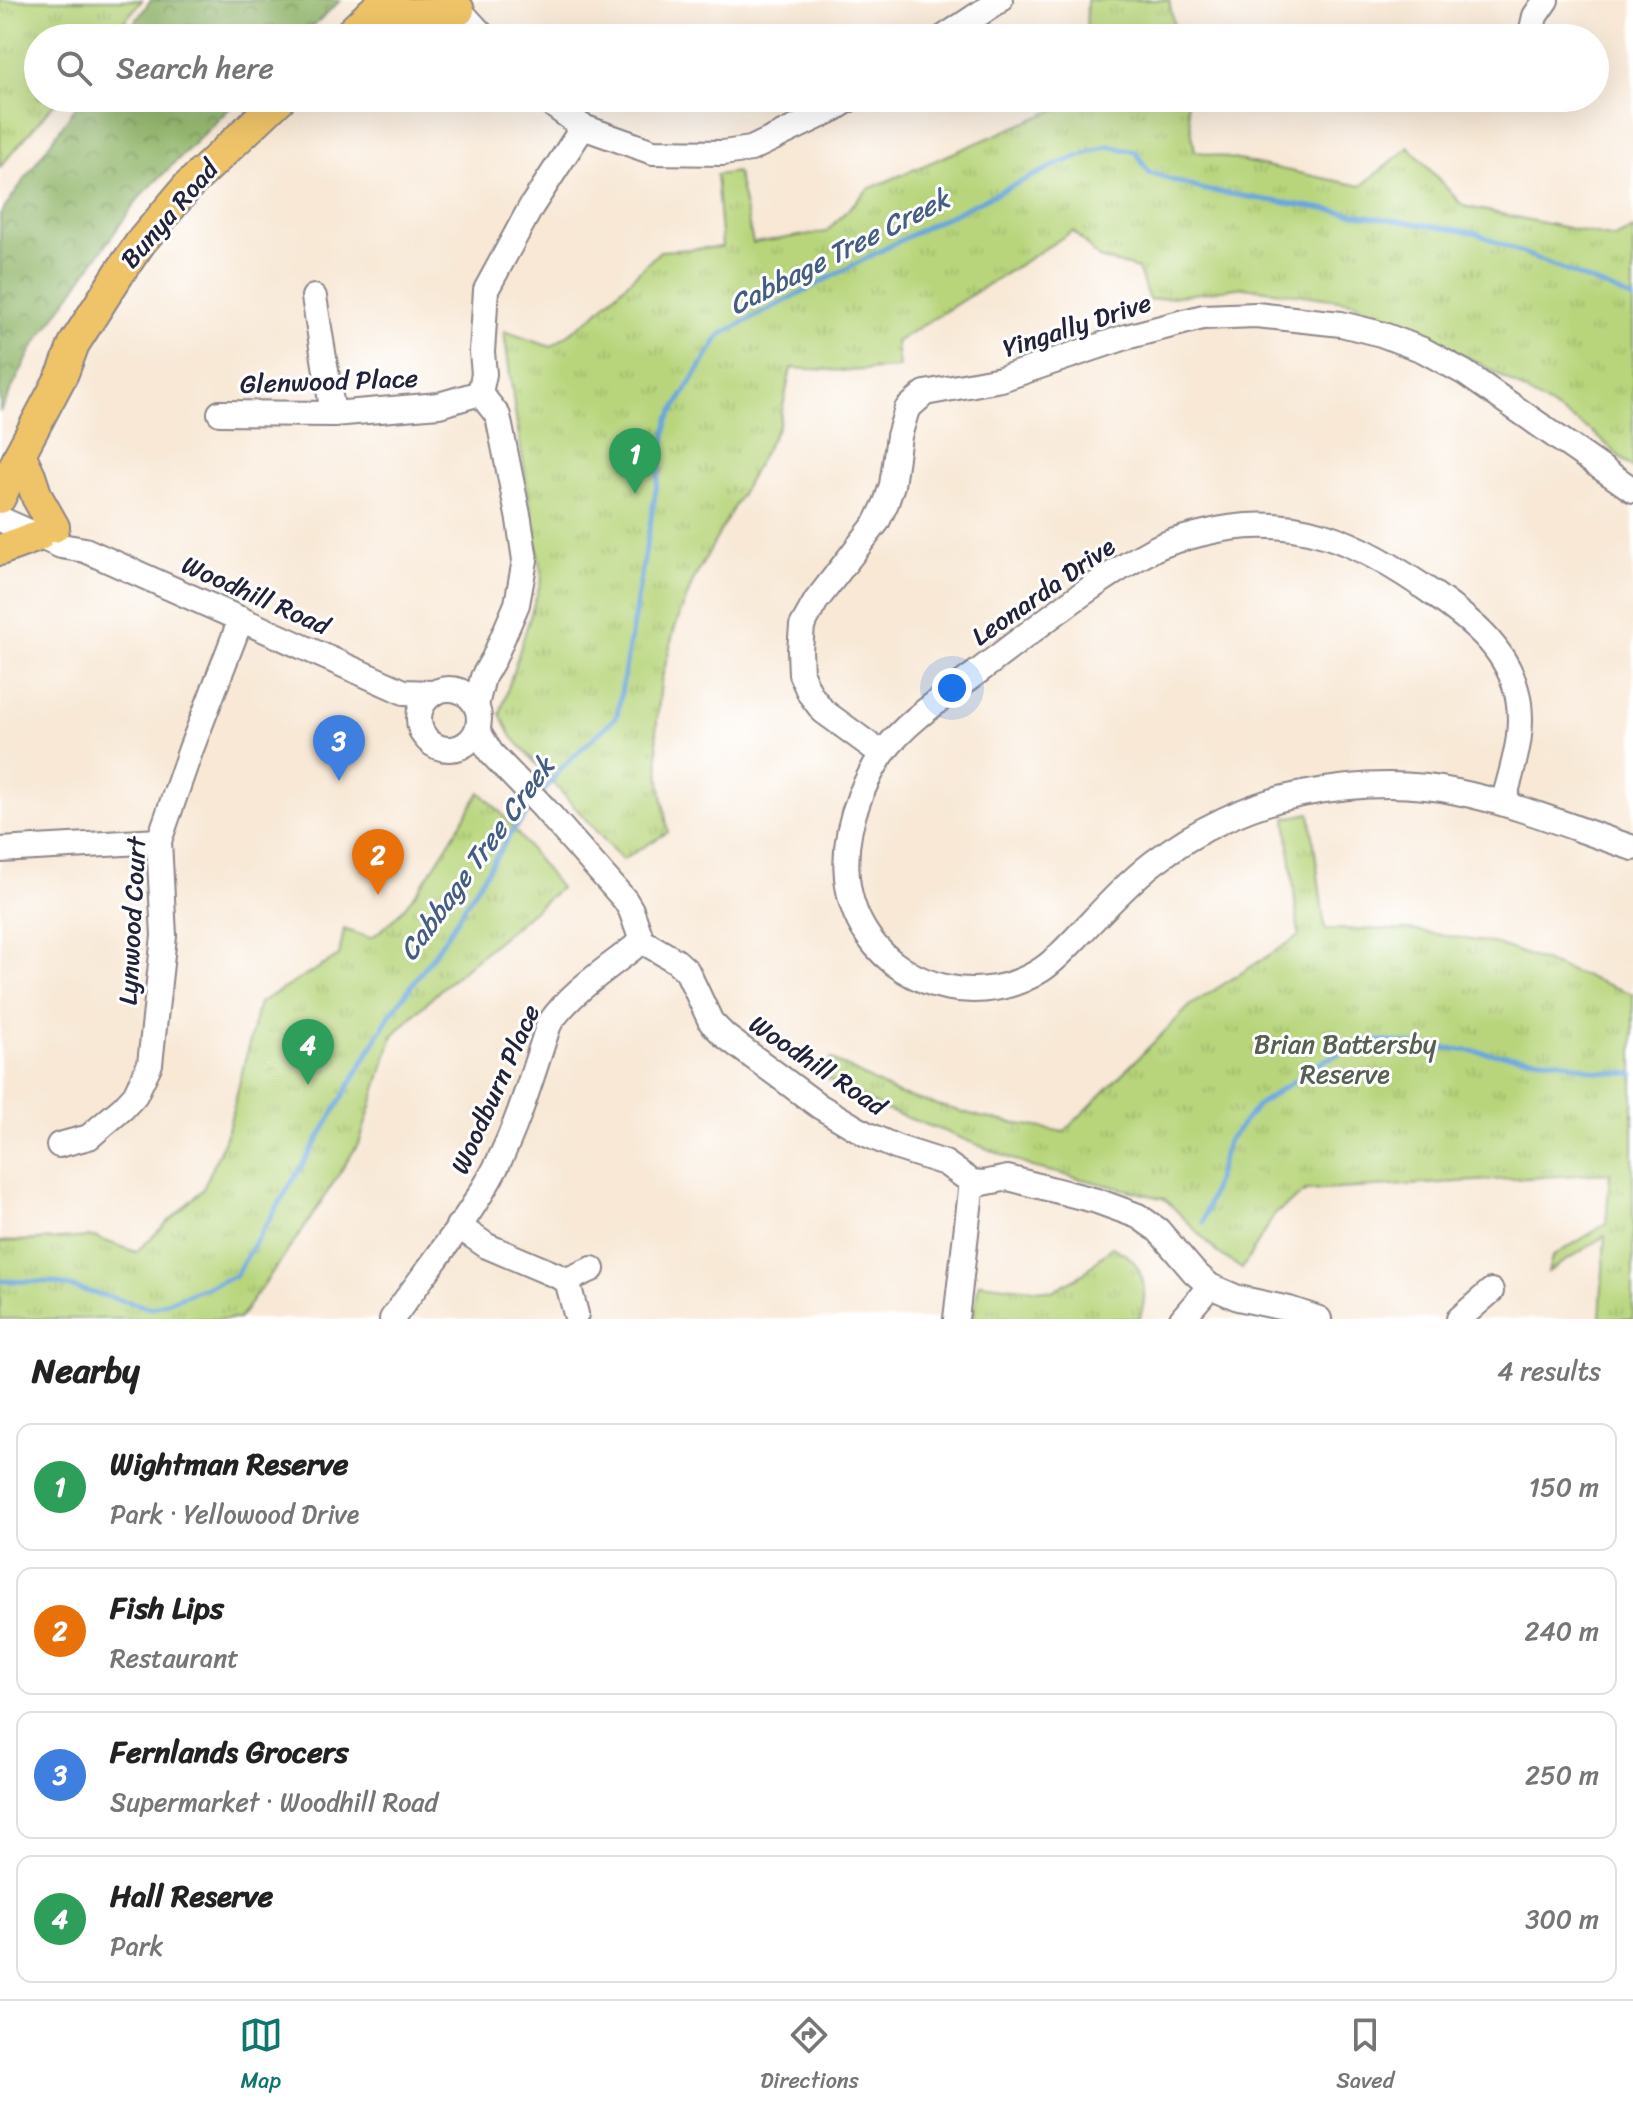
<!DOCTYPE html>
<meta charset="utf-8">
<style>
body{margin:0;font-family:Sriracha,sans-serif;background:#f2f2f2;color:#222}
.you{position:absolute;left:952px;top:688px;width:28px;height:28px;margin:-20px;border:6px solid #fff;border-radius:50%;background:#1a73e8;box-shadow:0 0 0 12px #1a73e833}
.badge{display:grid;place-items:center;width:52px;height:52px;border-radius:50%;background:#0f766e;color:#fff;font-size:26px;font-weight:700}
.pin{position:absolute;translate:-50% -66px;filter:drop-shadow(0 2px 4px #0008)}
.pin::after{content:'';position:absolute;top:42px;width:28px;height:24px;background:inherit;clip-path:polygon(0 0,100% 0,50% 100%)}
.list{margin:0;padding:0;list-style:none}
h2{display:flex;justify-content:space-between;align-items:center;height:104px;margin:0;padding:0 32px;font-size:34px}
h2 small{font-size:26px;font-weight:400;color:#767676}
.list li{display:grid;grid-template-columns:52px 1fr auto;gap:24px;align-items:center;box-sizing:border-box;height:128px;margin:0 16px 16px;padding:0 16px;border:2px solid #e0e0e0;border-radius:16px}
.list b{display:block;font-size:30px;white-space:nowrap}
.list p{margin:0;font-size:26px;white-space:nowrap;color:#767676}
.list em{font-size:26px;font-style:normal;color:#767676}
.icon{flex:none;width:44px;height:44px;fill:none;stroke:currentColor;stroke-width:2;stroke-linecap:round;stroke-linejoin:round}
.map{position:relative;flex:none;width:1633px;height:1319px;overflow:hidden}
.search{position:absolute;background:#fff;box-shadow:0 8px 32px #0002;left:24px;right:24px;top:24px;height:88px;display:flex;align-items:center;gap:20px;box-sizing:border-box;padding:0 28px;border-radius:44px;color:#767676;font-size:30px}
.sheet{height:680px;background:#fff}
nav{display:flex;justify-content:space-around;align-items:center;box-sizing:border-box;height:112px;border-top:2px solid #e0e0e0;background:#fff;font-size:22px;color:#767676}
nav a{display:grid;justify-items:center;gap:4px}
nav .on{color:#0f766e}
.map>svg:first-child{display:block}
.forest{fill:url(#forest-crowns);stroke:#5a6c53;stroke-width:2}
.park{fill:url(#park-tufts);stroke:#6d7c5b;stroke-width:2}
.lines{fill:none;stroke-linecap:round;stroke-linejoin:round}
.stream{stroke:#6ba5db;stroke-width:5}
.minor-casing{stroke:#8d8588;stroke-width:28}
.major-casing{stroke:#8d8588;stroke-width:34}
.minor{stroke:#fff;stroke-width:24}
.major{stroke:#efc469;stroke-width:30}
.labels{text-anchor:middle;stroke-width:6;stroke-linejoin:round;paint-order:stroke}
.street-label{font-size:26px;fill:#22223b;stroke:#fff}
.park-label{font-size:26px;fill:#566151;stroke:#fff}
.water-label{font-size:28px;font-style:italic;fill:#435d83;stroke:#fff}
</style>
<div class="map">
<svg width="1633" height="1319" viewBox="0 0 1633 1319">
<defs>
<pattern id="forest-crowns" width="20" height="18" patternUnits="userSpaceOnUse" patternTransform="scale(2)"><rect width="20" height="18" fill="#92b66b"/><path d="M2 6a3 3 0 1 1 6 0M12 15a3 3 0 1 1 6 0" fill="none" stroke="#779459"/></pattern>
<pattern id="park-tufts" width="24" height="20" patternUnits="userSpaceOnUse" patternTransform="scale(2)"><rect width="24" height="20" fill="#b8d57b"/><path d="M3 7l-1-3M5 7V3M7 7l1-3M15 17l-1-3M17 17v-4M19 17l1-3" fill="none" stroke="#9eb76b"/></pattern>
</defs>
<rect width="100%" height="100%" fill="#fff"/>
<filter id="ink" filterUnits="userSpaceOnUse"><feTurbulence type="fractalNoise" baseFrequency=".0125" numOctaves="2"/><feDisplacementMap in="SourceGraphic" scale="16" xChannelSelector="R" yChannelSelector="G"/><feConvolveMatrix kernelMatrix="1 2 1 2 8 2 1 2 1" color-interpolation-filters="sRGB"/></filter>
<filter id="wash" filterUnits="userSpaceOnUse"><feTurbulence type="fractalNoise" baseFrequency=".006" numOctaves="4" result="noise"/><feDisplacementMap in="SourceGraphic" scale="32" xChannelSelector="R" yChannelSelector="G"/><feGaussianBlur stdDeviation="1.8" result="paint"/><feColorMatrix in="noise" values="0 0 0 0 0 0 0 0 0 0 0 0 0 0 0 0 0 1.4 0 .05"/><feComposite in="paint" operator="in"/></filter>
<g filter="url(#wash)">
<rect width="100%" height="100%" fill="#f8e8d5"/>
<!-- forest -->
<g class="forest">
<polygon points="151,0 341,0 300,38 124,38"/>
<polygon points="82,98 240,98 139,198 32,349 0,412 0,214"/>
</g>
<!-- park -->
<g class="park">
<polygon points="0,0 142,0 110,38 38,38 38,98 59,98 0,167"/>
<polygon points="1087,0 1169,0 1176,38 1086,38"/>
<polygon points="1083,98 1186,98 1195,151 1361,186 1409,147 1463,206 1615,238 1633,229 1633,469 1593,432 1479,363 1353,302 1244,287 1149,300 1138,269 1099,258 1073,231 896,342 899,368 846,371 791,368 779,425 694,579 674,630 661,682 656,731 660,781 668,832 622,860 512,737 500,714 542,578 515,411 504,331 551,347 593,316 660,251 722,247 716,175 737,172 753,243 826,232 868,189"/>
<path d="M480,792L503,815L560,888L443,987L393,1035L360,1141L309,1221L239,1319H0V1242L94,1237L136,1252L203,1189L227,1134L259,1003L339,956L344,929L370,938C412,914 453,834 480,792Z"/>
<polygon points="1310,813 1325,929 1410,930 1497,944 1633,994 1633,1319 1600,1319 1605,1236 1548,1272 1552,1257 1606,1224 1610,1173 1306,1191 1275,1214 1242,1269 1217,1252 1165,1199 1032,1167 946,1132 886,1110 822,1076 831,1059 898,1094 981,1117 1064,1132 1191,1005 1299,936 1286,818"/>
<path d="M1112,1247C1119,1251 1129,1255 1134,1262C1146,1279 1147,1300 1139,1319H973L979,1283L1052,1291L1083,1274Z"/>
</g>
<g class="lines">
<!-- stream -->
<g class="stream">
<polyline points="540,796 562,767 617,716 668,420 720,335 928,226 1056,165 1108,146 1136,152 1149,173 1205,190 1475,233 1629,297 1633,300"/>
<polyline points="1203,1222 1228,1141 1258,1105 1325,1060 1371,1040 1561,1061 1598,1072 1633,1074"/>
<polyline points="0,1281 51,1282 152,1308 235,1276 323,1131 390,1015 440,946 511,833 532,807"/>
</g>
</g>
</g>
<g filter="url(#ink)">
<g class="lines">
<defs>
<g id="minor">
<polyline points="450,0 485,38"/>
<polyline points="943,38 1000,0"/>
<polyline points="1530,38 1535,16 1546,0"/>
<polyline points="543,98 583,127 653,152 723,153 751,149 834,109 851,98"/>
<polyline points="314,297 333,414"/>
<polyline points="220,413 333,414 439,405 480,393 484,374 482,352 486,290 531,207 583,127"/>
<polyline points="0,519 61,546 85,550 404,692 433,693"/>
<circle cx="449" cy="719" r="30"/>
<polyline points="476,705 483,677 494,658 517,604 525,560 519,520 498,416 480,393"/>
<polyline points="477,730 491,753 543,807 625,900 631,910 642,941 676,961 687,971 711,1022 725,1036 819,1106 866,1134 898,1148 945,1163 972,1182 983,1183 1008,1178 1097,1201 1138,1216 1158,1230 1194,1272 1210,1286 1238,1298 1289,1309 1319,1319"/>
<polyline points="882,754 823,711 810,694 801,674 800,650 802,626 816,601 877,522 886,503 892,485 899,436 907,409 925,393 1001,379 1126,337 1203,317 1256,315 1341,324 1381,334 1423,350 1465,373 1633,490"/>
<path d="M1503,803C1513,766 1527,728 1516,689C1504,646 1470,620 1435,595C1361,542 1293,509 1200,534C1184,538 1169,541 1154,549C1092,582 1035,629 979,671C946,696 907,720 883,753C874,766 866,782 860,796C842,841 839,894 868,936C906,991 984,1007 1041,970C1054,962 1066,948 1077,937C1101,912 1125,885 1153,863C1196,830 1249,804 1302,794C1353,784 1406,781 1457,792C1517,804 1575,829 1633,848"/>
<polyline points="0,850 159,841"/>
<polyline points="59,1145 89,1137 123,1108 135,1095 150,1064 164,936 159,841 191,749 241,619"/>
<polyline points="458,1226 487,1246 567,1280"/>
<polyline points="576,1314 567,1280 592,1269"/>
<path d="M392,1319C426,1271 469,1219 496,1167C519,1122 533,1072 549,1024C572,990 610,967 642,941"/>
<polyline points="956,1319 972,1182"/>
<polyline points="1182,1319 1210,1286"/>
<polyline points="1459,1319 1491,1291"/>
</g>
<g id="major">
<path d="M370,14C400,14 430,15 459,10"/>
<polyline points="345,38 384,1"/>
<polyline points="20,454 29,473 37,497 54,527"/>
<polyline points="0,498 20,454 63,373 74,344 120,272 141,242 188,186 281,98"/>
<polyline points="0,550 38,536"/>
</g>
</defs>
<!-- minor casing -->
<use href="#minor" class="minor-casing"/>
<!-- major casing -->
<use href="#major" class="major-casing"/>
<!-- minor -->
<use href="#minor" class="minor"/>
<!-- major -->
<use href="#major" class="major"/>
</g>
</g>
<g class="labels">
<!-- street labels -->
<g class="street-label">
<text transform="translate(169 214) rotate(-49)" y="9">Bunya Road</text>
<text transform="translate(1077 325) rotate(-18)" y="9">Yingally Drive</text>
<text transform="translate(329 381) rotate(-2)" y="9">Glenwood Place</text>
<text transform="translate(1043 591) rotate(-35)" y="9">Leonarda Drive</text>
<text transform="translate(256 595) rotate(24)" y="9">Woodhill Road</text>
<text transform="translate(132 921) rotate(-87)" y="9">Lynwood Court</text>
<text transform="translate(818 1065) rotate(34)" y="9">Woodhill Road</text>
<text transform="translate(495 1089) rotate(-66)" y="9">Woodburn Place</text>
</g>
<!-- park labels -->
<g class="park-label">
<text x="1345" y="1053">Brian Battersby<tspan x="1345" dy="30">Reserve</tspan></text>
</g>
<!-- water labels -->
<g class="water-label">
<text transform="translate(839 251) rotate(-27)" y="10">Cabbage Tree Creek</text>
<text transform="translate(476 858) rotate(-54)" y="10">Cabbage Tree Creek</text>
</g>
</g>
</svg>
<div class="you"></div>
<div class="pin badge" style="left:635px;top:494px;background:#2e9e5b">1</div>
<div class="pin badge" style="left:378px;top:895px;background:#e8710a">2</div>
<div class="pin badge" style="left:339px;top:781px;background:#3f7fe0">3</div>
<div class="pin badge" style="left:308px;top:1085px;background:#2e9e5b">4</div>
<div class="search"><svg class="icon" aria-label="search" viewBox="0 0 24 24"><circle cx="10" cy="10" r="6"/><path d="M15 15l6 6"/></svg>Search here</div>
</div>
<section class="sheet">
<h2>Nearby<small>4 results</small></h2>
<ul class="list">
<li><span class="badge" style="background:#2e9e5b">1</span><div><b>Wightman Reserve</b><p>Park · Yellowood Drive</p></div><em>150 m</em></li>
<li><span class="badge" style="background:#e8710a">2</span><div><b>Fish Lips</b><p>Restaurant</p></div><em>240 m</em></li>
<li><span class="badge" style="background:#3f7fe0">3</span><div><b>Fernlands Grocers</b><p>Supermarket · Woodhill Road</p></div><em>250 m</em></li>
<li><span class="badge" style="background:#2e9e5b">4</span><div><b>Hall Reserve</b><p>Park</p></div><em>300 m</em></li>
</ul>
</section>
<nav>
<a class="on"><svg class="icon" aria-label="map" viewBox="0 0 24 24"><path d="M3 6l6-2 6 2 6-2v14l-6 2-6-2-6 2zM9 4v14M15 6v14"/></svg>Map</a>
<a><svg class="icon" aria-label="directions" viewBox="0 0 24 24"><path d="M12 3l9 9-9 9-9-9zM9 14v-3h6M13 9l2 2-2 2"/></svg>Directions</a>
<a><svg class="icon" aria-label="saved" viewBox="0 0 24 24"><path d="M7 4h10v16l-5-4-5 4z"/></svg>Saved</a>
</nav>
